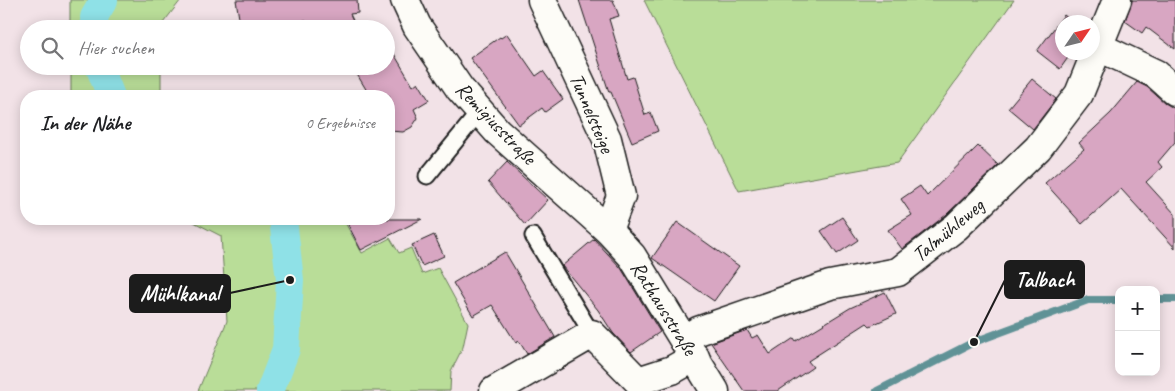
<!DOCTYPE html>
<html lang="de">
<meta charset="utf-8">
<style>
body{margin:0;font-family:Caveat,sans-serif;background:#f2f2f2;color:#202124}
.controls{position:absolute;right:15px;bottom:15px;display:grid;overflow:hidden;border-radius:10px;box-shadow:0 2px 12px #0003}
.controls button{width:45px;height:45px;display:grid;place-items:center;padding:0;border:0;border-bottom:1px solid #e0e0e0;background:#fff;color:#202124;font:25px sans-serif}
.compass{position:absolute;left:1055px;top:15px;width:45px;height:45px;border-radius:50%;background:#fff;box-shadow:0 2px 12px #0003;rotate:55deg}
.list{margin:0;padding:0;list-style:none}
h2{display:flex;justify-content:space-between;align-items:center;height:65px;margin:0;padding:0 20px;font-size:21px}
h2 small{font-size:16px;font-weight:400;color:#757577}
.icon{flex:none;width:28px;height:28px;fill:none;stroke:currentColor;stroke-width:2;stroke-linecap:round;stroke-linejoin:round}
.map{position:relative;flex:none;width:1175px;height:391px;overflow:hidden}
.search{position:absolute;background:#fff;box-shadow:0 2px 12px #0003;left:20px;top:20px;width:375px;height:55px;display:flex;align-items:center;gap:12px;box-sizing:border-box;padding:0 18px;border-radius:28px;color:#757577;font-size:19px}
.panel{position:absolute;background:#fff;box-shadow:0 2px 12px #0003;left:20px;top:90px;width:375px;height:135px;border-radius:20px}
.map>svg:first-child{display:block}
.green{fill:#b9dd98;stroke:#6a7c5a}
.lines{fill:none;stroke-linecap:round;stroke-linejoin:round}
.stream{stroke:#619296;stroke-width:8}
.canal{stroke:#8fe1e7;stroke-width:28}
.building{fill:#d8a6c2;stroke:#1c1c1c}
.service-casing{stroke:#1c1c1c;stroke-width:19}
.minor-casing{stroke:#1c1c1c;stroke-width:31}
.tertiary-casing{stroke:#1c1c1c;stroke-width:31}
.secondary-casing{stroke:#1c1c1c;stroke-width:31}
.service{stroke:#fdfcf7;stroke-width:15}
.minor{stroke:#fdfcf7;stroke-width:28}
.tertiary{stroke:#fdfcf7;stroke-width:28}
.secondary{stroke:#fdfcf7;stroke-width:28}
.labels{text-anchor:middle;stroke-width:4;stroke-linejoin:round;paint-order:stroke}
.street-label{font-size:21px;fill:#1c1c1c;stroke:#fdfcf7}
.leader{fill:none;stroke:#1c1c1c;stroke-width:2}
.callout-dot{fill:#1c1c1c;stroke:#fdfcf7;stroke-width:2}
.callout{fill:#1c1c1c;stroke:#1c1c1c;stroke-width:2}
.callout-label{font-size:22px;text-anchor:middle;font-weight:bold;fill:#fff}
</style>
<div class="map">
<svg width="1175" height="391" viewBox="0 0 1175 391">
<rect width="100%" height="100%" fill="#f2e2e7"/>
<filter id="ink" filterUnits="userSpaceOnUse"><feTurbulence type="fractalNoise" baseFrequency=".02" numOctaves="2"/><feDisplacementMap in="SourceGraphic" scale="10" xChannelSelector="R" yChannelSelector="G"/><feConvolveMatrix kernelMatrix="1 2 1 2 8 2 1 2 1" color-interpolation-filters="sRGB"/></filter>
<g filter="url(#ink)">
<!-- green -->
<g class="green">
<polygon points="70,0 181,0 163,23 163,29 70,29"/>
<polygon points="644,0 1014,0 897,163 739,191"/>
<rect x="71" y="66" width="90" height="30"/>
<polygon points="188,219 343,219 362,253 390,238 399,253 411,248 422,274 438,268 468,323 463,347 451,371 450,391 198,391 227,321 221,236"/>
</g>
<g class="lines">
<!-- stream -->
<g class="stream">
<polyline points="1156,299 1175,299"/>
<polyline points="877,391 974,342 1088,300 1119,300"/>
</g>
<!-- canal -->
<g class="canal">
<polyline points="95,29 94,17 104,0"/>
<polyline points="99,66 111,96"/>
<polyline points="270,391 286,349 290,280 283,219"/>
</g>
</g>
<!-- building -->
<g class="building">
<polygon points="236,0 357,0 358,13 350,14 357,29 310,29 306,20 251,28 250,22 240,24"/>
<polygon points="579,0 613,0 619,16 609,19 627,79 633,77 645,115 651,113 658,131 632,142 611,92 609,92"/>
<polygon points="1132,0 1175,0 1175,49 1146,27 1142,33 1125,21"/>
<polygon points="1064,15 1073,22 1062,22 1062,52 1072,52 1060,69 1037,51"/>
<polygon points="507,34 536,76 543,71 563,99 545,112 542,108 519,125 470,58 500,37 501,38"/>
<polygon points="387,42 413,86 418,82 429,100 414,109 418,118 412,127 403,132 389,131 389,96 370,96 352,66 386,66"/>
<polygon points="1032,79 1056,99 1033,129 1008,108"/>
<polygon points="1137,82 1147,87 1165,103 1175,109 1175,142 1158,162 1162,167 1146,182 1175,214 1175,248 1121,189 1082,224 1045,183 1084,149 1079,143 1111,113"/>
<polygon points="978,146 998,165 946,215 902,249 888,230 912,215 901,199 920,186 927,196"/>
<polygon points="507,162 548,200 525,225 488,182"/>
<polygon points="842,217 858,240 837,254 821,231"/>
<polygon points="345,219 422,219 361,250"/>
<polygon points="677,222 739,266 714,301 652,258"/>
<polygon points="434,235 444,256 422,266 412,245"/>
<polygon points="594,239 621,268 660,332 631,352 613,333 598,310 562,266"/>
<polygon points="505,252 555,337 527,354 519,341 516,343 492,305 473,316 453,283"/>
<polygon points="885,292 896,314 870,326 867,323 808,361 813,367 778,391 744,391 711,343 747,330 752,338 758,335 770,354 794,338 796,341 850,308"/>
</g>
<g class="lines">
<defs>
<g id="service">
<polyline points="427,176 480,111"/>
<polyline points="533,236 592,334"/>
</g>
<g id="minor">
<polyline points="1097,46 1156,74 1175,91"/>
<polyline points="684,340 698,331 830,285 898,272 956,227 1038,148 1079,94 1117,0"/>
<polyline points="494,391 592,334 638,381 672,370 695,357"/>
</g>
<polyline id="tertiary" points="542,0 607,139 621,196 608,230"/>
<polyline id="secondary" points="405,0 417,26 460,89 497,131 608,230 632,256 715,391"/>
</defs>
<!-- service casing -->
<use href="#service" class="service-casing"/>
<!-- minor casing -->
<use href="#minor" class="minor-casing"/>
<!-- tertiary casing -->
<use href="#tertiary" class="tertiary-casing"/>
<!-- secondary casing -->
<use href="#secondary" class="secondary-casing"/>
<!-- service -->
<use href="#service" class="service"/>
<!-- minor -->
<use href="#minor" class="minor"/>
<!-- tertiary -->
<use href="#tertiary" class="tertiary"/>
<!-- secondary -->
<use href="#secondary" class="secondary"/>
</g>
</g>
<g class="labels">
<!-- street labels -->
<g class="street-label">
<text transform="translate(592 113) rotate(67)" y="7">Tunnelsteige</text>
<text transform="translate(496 123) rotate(46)" y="7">Remigiusstraße</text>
<text transform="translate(948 230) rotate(-40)" y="7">Talmühleweg</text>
<text transform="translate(664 308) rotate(58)" y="7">Rathausstraße</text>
</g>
</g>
<!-- callouts -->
<path class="leader" d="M974 342L1005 280M290 280L230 293"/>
<g class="callout-dot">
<circle cx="974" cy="342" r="5"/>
<circle cx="290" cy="280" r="5"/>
</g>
<g class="callout">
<rect x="1005" y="261" width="79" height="37" rx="5"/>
<rect x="130" y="275" width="100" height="37" rx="5"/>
</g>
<g class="callout-label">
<text x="1045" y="287">Talbach</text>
<text x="180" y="301">Mühlkanal</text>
</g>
</svg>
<div class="controls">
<button>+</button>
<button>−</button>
</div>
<svg class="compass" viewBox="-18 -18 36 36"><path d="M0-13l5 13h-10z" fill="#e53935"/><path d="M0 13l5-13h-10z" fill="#757577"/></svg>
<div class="search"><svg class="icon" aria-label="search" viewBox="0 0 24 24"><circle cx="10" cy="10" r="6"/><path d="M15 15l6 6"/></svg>Hier suchen</div>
<section class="panel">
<h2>In der Nähe<small>0 Ergebnisse</small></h2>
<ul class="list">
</ul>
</section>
</div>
